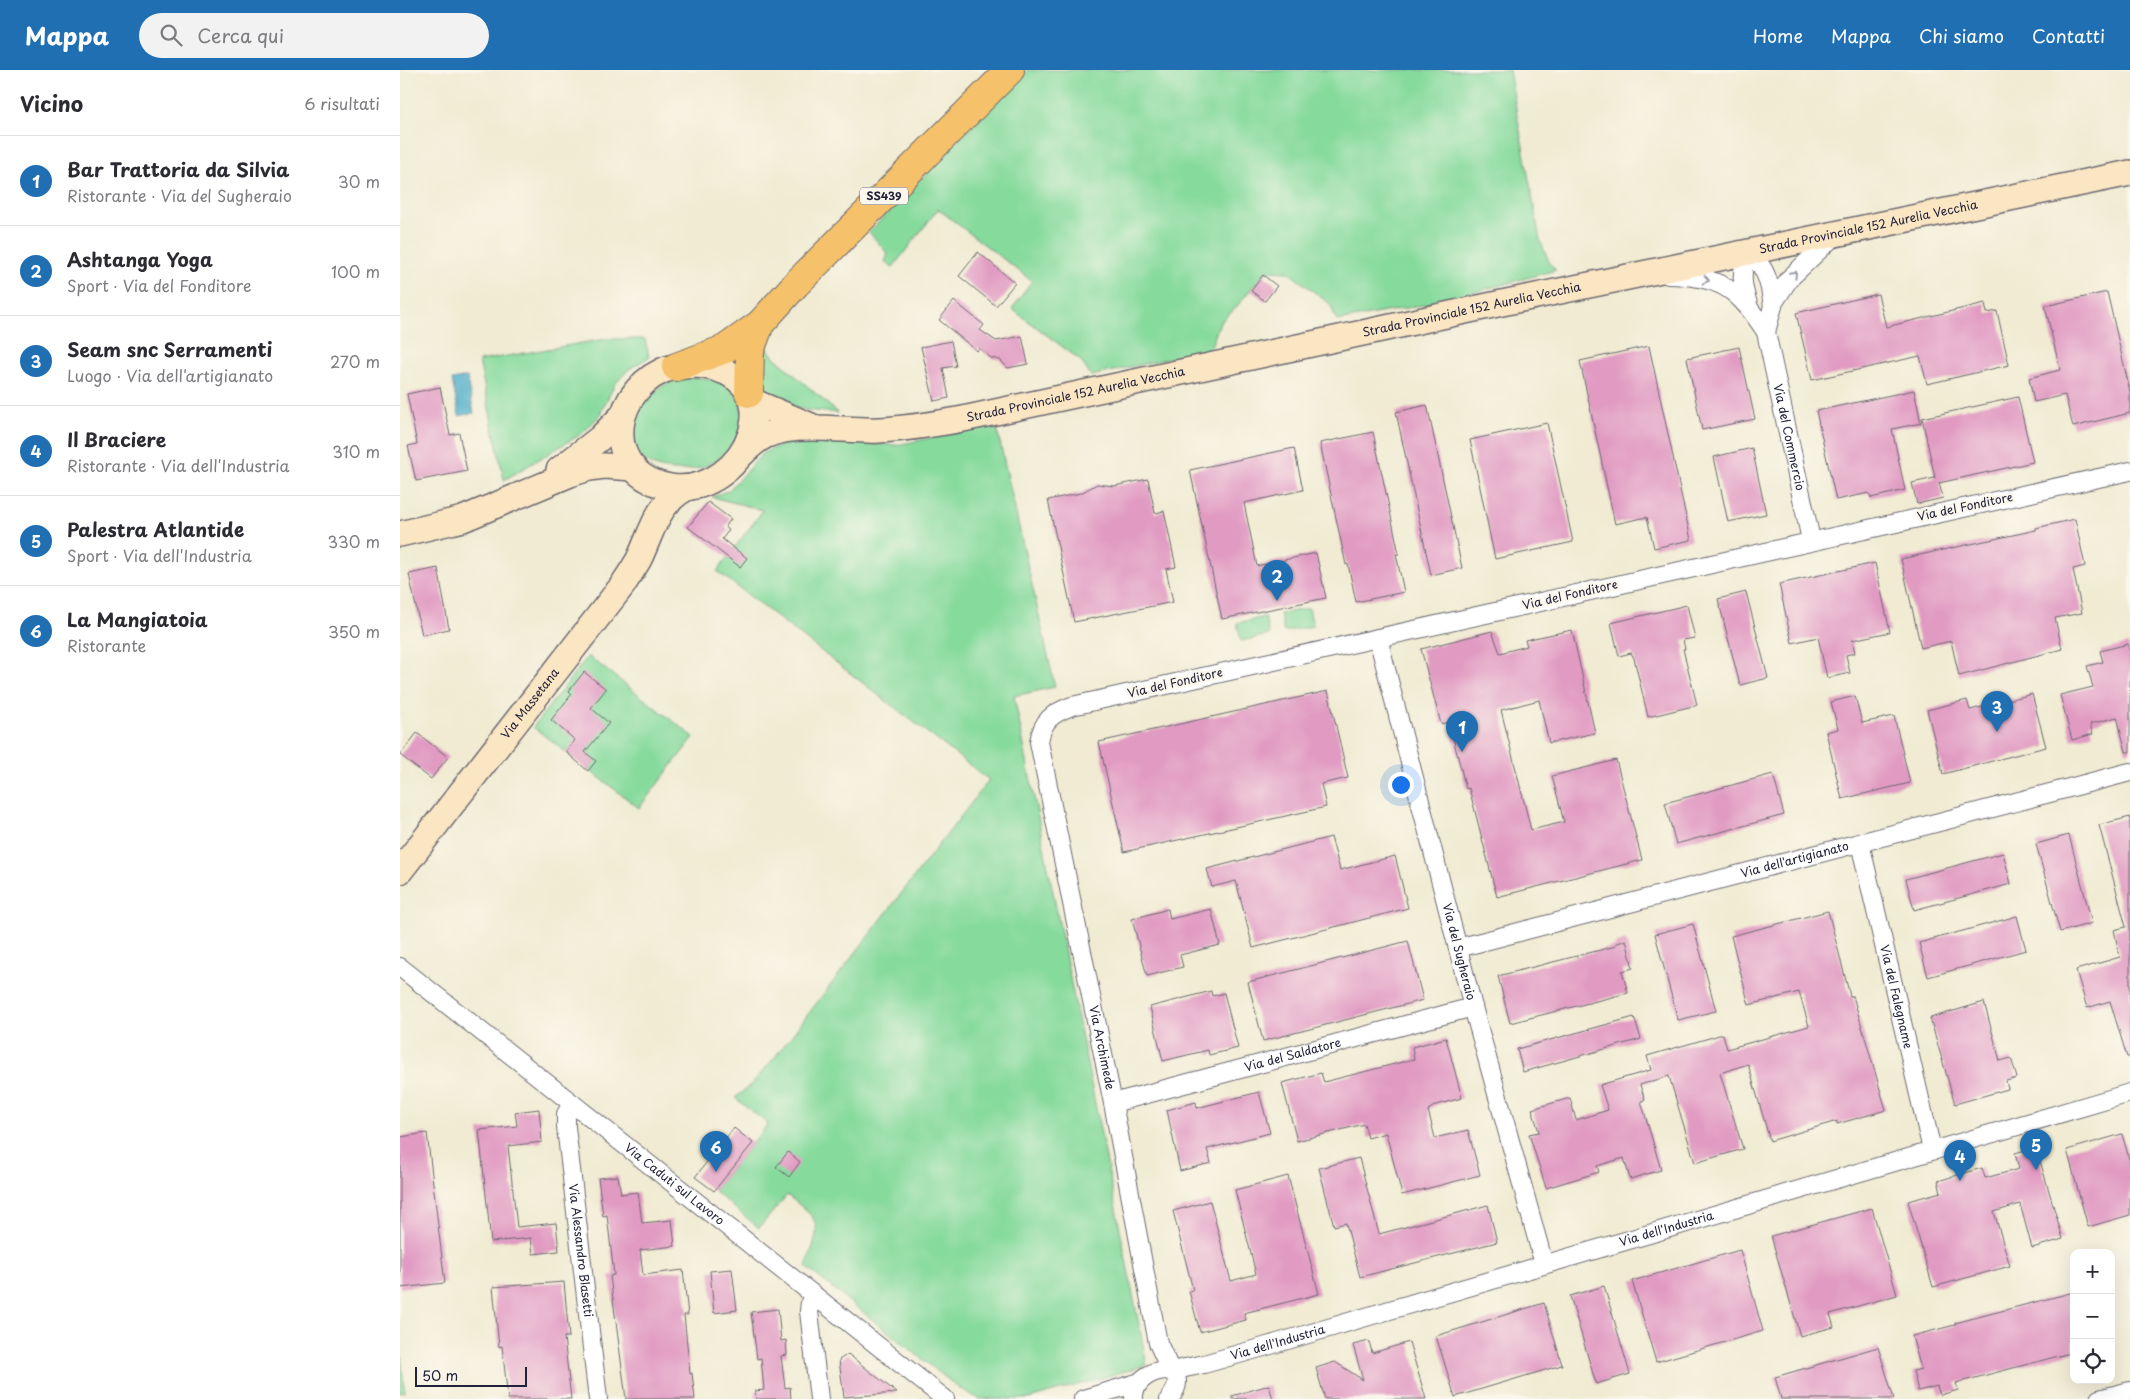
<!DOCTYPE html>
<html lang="it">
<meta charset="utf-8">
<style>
body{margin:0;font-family:"Playpen Sans",sans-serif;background:#f2f2f3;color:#2b2b33}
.controls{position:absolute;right:15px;bottom:15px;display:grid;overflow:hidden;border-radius:10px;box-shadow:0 5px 20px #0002}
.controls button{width:45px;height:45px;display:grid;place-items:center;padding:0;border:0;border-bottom:1px solid #e1e1e2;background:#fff;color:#2b2b33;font:25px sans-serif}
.scale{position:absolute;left:15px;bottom:12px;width:112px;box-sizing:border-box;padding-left:5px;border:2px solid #22223b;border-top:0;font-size:14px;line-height:18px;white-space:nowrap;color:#22223b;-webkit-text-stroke:4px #fbf7ec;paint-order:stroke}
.you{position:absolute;left:1000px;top:714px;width:18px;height:18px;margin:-12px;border:4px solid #fff;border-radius:50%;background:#1a73e8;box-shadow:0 0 0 8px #1a73e833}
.badge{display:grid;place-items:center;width:32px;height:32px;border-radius:50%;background:#1f6fb2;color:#fff;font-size:16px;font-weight:700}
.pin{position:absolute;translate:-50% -41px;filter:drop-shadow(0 1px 2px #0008)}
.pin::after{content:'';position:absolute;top:26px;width:18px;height:15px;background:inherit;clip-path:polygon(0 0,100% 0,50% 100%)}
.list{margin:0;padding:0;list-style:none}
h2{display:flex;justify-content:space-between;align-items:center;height:65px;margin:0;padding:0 20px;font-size:21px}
h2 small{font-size:16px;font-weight:400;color:#7c7c81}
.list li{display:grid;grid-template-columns:32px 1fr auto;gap:15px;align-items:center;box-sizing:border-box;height:90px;padding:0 20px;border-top:1px solid #e1e1e2}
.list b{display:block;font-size:19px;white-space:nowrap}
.list p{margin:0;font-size:16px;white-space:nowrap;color:#7c7c81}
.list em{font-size:16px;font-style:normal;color:#7c7c81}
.icon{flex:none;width:28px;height:28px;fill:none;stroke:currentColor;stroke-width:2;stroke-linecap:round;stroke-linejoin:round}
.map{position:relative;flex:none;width:1730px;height:1329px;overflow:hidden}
header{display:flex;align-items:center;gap:30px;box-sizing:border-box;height:70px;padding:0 25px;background:#1f6fb2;color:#fff}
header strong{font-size:24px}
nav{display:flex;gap:28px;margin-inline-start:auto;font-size:18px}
.search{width:350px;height:45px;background:#f2f2f3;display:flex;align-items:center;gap:12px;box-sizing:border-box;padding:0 18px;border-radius:28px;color:#7c7c81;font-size:19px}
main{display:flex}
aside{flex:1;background:#fff}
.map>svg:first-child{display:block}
.green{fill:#86da9c;stroke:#547e6c}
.water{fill:#47abc7;stroke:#346681}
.building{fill:#e19bc3}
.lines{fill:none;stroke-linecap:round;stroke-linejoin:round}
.minor-casing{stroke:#6a6870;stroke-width:20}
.secondary-casing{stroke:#6a6870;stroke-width:28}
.primary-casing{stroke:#6a6870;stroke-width:30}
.minor{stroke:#fff;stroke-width:18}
.secondary{stroke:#fbe6c4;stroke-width:25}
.primary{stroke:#f5c16b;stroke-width:28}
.oneway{stroke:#9c9ca7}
.labels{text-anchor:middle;stroke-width:5;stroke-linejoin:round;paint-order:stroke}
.shield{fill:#fbf7ec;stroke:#636270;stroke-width:1}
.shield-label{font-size:11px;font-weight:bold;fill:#22223b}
.street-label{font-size:12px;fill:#22223b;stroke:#fbf7ec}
</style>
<header>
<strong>Mappa</strong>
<div class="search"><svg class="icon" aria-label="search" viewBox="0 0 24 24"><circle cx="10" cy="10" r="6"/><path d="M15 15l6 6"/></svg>Cerca qui</div>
<nav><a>Home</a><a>Mappa</a><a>Chi siamo</a><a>Contatti</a></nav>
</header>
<main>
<aside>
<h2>Vicino<small>6 risultati</small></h2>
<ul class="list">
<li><span class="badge">1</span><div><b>Bar Trattoria da Silvia</b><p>Ristorante · Via del Sugheraio</p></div><em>30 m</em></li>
<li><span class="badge">2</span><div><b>Ashtanga Yoga</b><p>Sport · Via del Fonditore</p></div><em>100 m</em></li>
<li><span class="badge">3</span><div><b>Seam snc Serramenti</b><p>Luogo · Via dell'artigianato</p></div><em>270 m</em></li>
<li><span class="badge">4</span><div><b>Il Braciere</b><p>Ristorante · Via dell'Industria</p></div><em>310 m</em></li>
<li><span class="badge">5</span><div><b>Palestra Atlantide</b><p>Sport · Via dell'Industria</p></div><em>330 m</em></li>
<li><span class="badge">6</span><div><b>La Mangiatoia</b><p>Ristorante</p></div><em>350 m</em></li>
</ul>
</aside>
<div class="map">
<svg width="1730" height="1329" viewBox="0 0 1730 1329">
<rect width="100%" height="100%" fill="#fbf7ec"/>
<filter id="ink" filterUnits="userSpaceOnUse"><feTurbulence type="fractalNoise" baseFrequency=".02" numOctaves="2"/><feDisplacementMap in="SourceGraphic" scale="10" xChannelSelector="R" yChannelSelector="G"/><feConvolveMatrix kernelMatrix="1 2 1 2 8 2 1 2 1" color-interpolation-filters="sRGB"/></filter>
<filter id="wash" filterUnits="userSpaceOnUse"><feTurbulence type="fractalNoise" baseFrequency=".0096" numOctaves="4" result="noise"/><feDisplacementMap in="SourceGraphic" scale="20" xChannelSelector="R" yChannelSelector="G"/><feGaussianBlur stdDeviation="1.12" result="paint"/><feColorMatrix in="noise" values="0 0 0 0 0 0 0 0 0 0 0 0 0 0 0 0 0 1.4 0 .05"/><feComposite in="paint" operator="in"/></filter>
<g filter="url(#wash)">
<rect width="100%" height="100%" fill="#f0ebd2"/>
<!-- green -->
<g class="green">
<polygon points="627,0 1109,0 1140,170 1150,194 1156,200 1039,232 937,251 930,234 888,202 869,201 864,203 834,240 825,247 819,255 810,279 691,306 680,290 612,239 632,211 538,139 493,197 485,192 488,184 469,162"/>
<polygon points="205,269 245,269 249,287 228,300 215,314 199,346 183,363 104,410 79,291"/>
<path d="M367,277L373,286L438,343C409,340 365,341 362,303C360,292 362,287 367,277Z"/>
<path d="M287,307C300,308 317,308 328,316C355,340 339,379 310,394C300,399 289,400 277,400C267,400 256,398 248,393C238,388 233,379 232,368C230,334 257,314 287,307Z"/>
<path d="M588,356L597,359L655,617L614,626L747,1295L629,1329H579L556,1316L406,1197C420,1154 425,1154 387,1125L359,1158L314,1121L368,1054L335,1028L352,1014L375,987L589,710L317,501L363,440L312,427L329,420L363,383L376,377L393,373L422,372L497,375Z"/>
<polygon points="909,538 913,556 884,562 880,544"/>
<polygon points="865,547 869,565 841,571 837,553"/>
<polygon points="188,586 294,667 239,738 133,657"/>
<polygon points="0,1277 5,1322 0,1323"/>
</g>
<!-- water -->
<polygon class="water" points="67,307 74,343 59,346 52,310"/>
<g id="blocks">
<!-- building -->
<g class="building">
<polygon points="578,182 615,213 596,236 559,206"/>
<polygon points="863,205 877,216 865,231 851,221"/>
<polygon points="1707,222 1730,321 1730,343 1673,357 1665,325 1634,332 1629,308 1660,300 1645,236"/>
<polygon points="1478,224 1486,257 1585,233 1587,243 1597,241 1609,295 1527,314 1520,286 1412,310 1396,243"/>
<polygon points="554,231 584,255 580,260 596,271 622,266 628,294 608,298 600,290 591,288 579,278 577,281 539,250"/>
<polygon points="551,271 556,296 543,298 549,328 534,331 521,277"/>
<polygon points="1249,276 1291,470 1254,478 1247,447 1215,454 1180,291"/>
<polygon points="1339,277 1355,349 1302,360 1287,288"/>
<polygon points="40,317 50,365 59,363 67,401 16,411 8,376 17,374 7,324"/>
<polygon points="1514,320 1521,353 1492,359 1505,420 1471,428 1469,423 1436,430 1416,341"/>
<polygon points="1618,327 1633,392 1539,413 1543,428 1517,434 1512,413 1535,408 1522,348"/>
<polygon points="1027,335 1062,498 1031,505 996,342"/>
<polygon points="1147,353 1173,472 1095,489 1070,370"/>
<polygon points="973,362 999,484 996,484 1004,522 956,532 948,494 946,495 920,373"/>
<polygon points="894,378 903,420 844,433 857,496 916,483 926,528 822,549 790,400"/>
<polygon points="1352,378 1366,444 1328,452 1314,387"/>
<polygon points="748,409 755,443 764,441 776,497 766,499 773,532 674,552 648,430 681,423 697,414 714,416"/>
<polygon points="308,432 331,449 325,457 329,460 322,469 347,488 340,497 288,457"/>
<polygon points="1675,449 1685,496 1673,499 1682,543 1655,548 1662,579 1559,606 1551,571 1521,578 1501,489 1636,460 1636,458"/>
<polygon points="1475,493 1490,562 1452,570 1455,583 1446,585 1450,603 1427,608 1418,567 1392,573 1379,514"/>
<polygon points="38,498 49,559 22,565 9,504"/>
<polygon points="1346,522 1368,608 1340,615 1318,529"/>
<polygon points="1287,535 1295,568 1283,570 1285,579 1283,579 1297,635 1248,647 1234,588 1231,583 1219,586 1211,553"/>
<polygon points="1172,560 1195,663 1149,673 1139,630 1101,640 1131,760 1164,752 1152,706 1216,690 1242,790 1097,827 1069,718 1066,719 1049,652 1041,654 1021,579 1092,561 1100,583 1127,576 1125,570"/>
<polygon points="1728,574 1730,582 1730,682 1726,682 1717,647 1690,654 1693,664 1672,670 1660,625 1693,617 1687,596 1703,592 1700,581"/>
<polygon points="184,602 206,619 191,638 209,653 185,682 196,691 188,701 166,682 175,670 151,650 172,624 169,621"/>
<polygon points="928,621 948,708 921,714 926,737 724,782 699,672"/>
<polygon points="1632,624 1646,677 1543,704 1527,640 1567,630 1570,640"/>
<polygon points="1455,626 1462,653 1494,646 1510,713 1442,729 1426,662 1438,659 1431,632"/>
<polygon points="17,663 48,687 31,709 0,685"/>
<polygon points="1373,704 1384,745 1276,774 1265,733"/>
<polygon points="1730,747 1730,987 1727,987 1710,931 1687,938 1676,900 1720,887 1714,860 1726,857 1699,755"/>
<polygon points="1669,765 1692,853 1660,862 1636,774"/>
<polygon points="931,767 940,800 995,786 1008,838 853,878 836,811 812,817 807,799"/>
<polygon points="1603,783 1611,814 1514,840 1506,809"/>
<polygon points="768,839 770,849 811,839 820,875 780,885 783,897 747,906 732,849"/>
<polygon points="1428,841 1450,926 1453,926 1486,1040 1437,1054 1437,1051 1370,1071 1348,994 1320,1003 1343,1079 1295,1093 1269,1006 1240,1015 1245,1030 1241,1031 1261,1100 1230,1109 1224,1088 1197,1096 1199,1102 1146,1118 1129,1064 1139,1062 1132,1039 1170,1028 1176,1050 1208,1040 1200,1015 1251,1000 1247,986 1323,964 1327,979 1409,956 1399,922 1349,935 1331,866"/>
<polygon points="1617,846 1626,880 1528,907 1519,873"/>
<polygon points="1293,854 1316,941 1278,950 1255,864"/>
<polygon points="1226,870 1233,898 1222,901 1228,923 1110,953 1098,906 1216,876 1215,874"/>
<polygon points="1008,871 1023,930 863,971 848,912"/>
<polygon points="811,921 812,926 824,923 838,978 809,985 808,980 763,991 750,937"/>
<polygon points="1584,932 1600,991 1611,988 1617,1008 1606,1011 1608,1019 1555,1034 1530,948"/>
<polygon points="1234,947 1241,969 1123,1002 1117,979"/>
<polygon points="1046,968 1062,1028 1036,1035 1028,1040 1035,1068 1068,1060 1080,1105 1002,1125 986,1063 968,1068 964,1054 897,1071 882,1013 921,1003 924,1012 1014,989 1012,977"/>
<polygon points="859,1022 870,1063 807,1079 811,1093 780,1101 767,1040 796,1032 797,1038"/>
<polygon points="139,1039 142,1072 108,1076 117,1157 156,1153 159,1181 133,1184 131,1168 91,1172 79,1060 117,1056 115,1042"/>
<polygon points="334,1058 353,1073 314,1121 295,1107"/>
<polygon points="27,1063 45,1213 0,1218 0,1067"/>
<polygon points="1722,1064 1730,1092 1730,1145 1688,1157 1667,1080"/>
<polygon points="1636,1077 1663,1169 1632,1178 1620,1134 1594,1142 1610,1196 1533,1217 1508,1131 1541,1122 1538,1111 1551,1107 1582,1098 1585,1108 1619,1099 1615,1083"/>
<polygon points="388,1082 400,1092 389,1107 376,1097"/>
<polygon points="959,1088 979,1164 1088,1135 1097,1172 960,1207 946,1153 934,1156 919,1098"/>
<polygon points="218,1106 221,1124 238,1122 242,1153 272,1150 275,1176 240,1180 243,1205 283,1200 288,1245 284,1245 290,1304 292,1303 295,1329 226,1329 210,1206 214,1205 207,1145 203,1146 198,1108"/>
<polygon points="888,1106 919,1224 844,1243 846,1250 800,1262 789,1221 793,1220 773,1141 810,1131 831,1211 856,1204 835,1120"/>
<polygon points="1472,1138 1497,1225 1430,1244 1434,1257 1400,1266 1371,1166"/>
<polygon points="1340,1180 1363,1261 1256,1292 1232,1211"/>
<polygon points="332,1199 337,1240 314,1243 310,1201"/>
<polygon points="164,1212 169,1267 164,1267 171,1329 108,1329 102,1276 99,1277 93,1217"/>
<polygon points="1204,1216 1230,1304 1196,1314 1170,1226"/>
<polygon points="1674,1222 1674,1282 1556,1313 1558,1320 1540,1325 1537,1316 1518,1321 1513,1301 1521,1299 1512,1266 1555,1255 1555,1253"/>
<polygon points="1144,1233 1162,1295 1055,1327 1036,1266"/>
<polygon points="378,1239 381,1271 386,1270 387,1285 381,1286 385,1318 390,1317 391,1329 356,1329 355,1321 364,1320 361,1288 357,1289 351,1242"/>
<polygon points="969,1271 972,1283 1009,1272 1026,1329 925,1329 916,1298 935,1292 963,1310 953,1275"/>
<polygon points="1478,1277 1494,1329 1381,1329 1375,1307"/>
<polygon points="448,1284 497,1323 444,1327 439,1290"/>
<polygon points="869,1315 873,1329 832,1329 832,1326"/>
</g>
</g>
</g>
<g filter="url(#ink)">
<use href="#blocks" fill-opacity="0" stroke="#6a6870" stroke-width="1"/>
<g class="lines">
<defs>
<g id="minor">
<path id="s1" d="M1268,205C1321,206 1338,219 1366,262L1411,470"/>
<path d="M1348,234C1342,215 1340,202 1348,183C1367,196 1370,215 1373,236"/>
<polyline points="1366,262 1374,232 1389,209 1435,165"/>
<path id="s2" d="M1730,401L672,636C653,643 642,650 639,672L713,1033L758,1273L771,1301L804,1294L867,1276L1730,1023"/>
<path id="s3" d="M978,568L1073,937L1144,1194"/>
<path id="s4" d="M1460,773L1532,1080"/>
<path id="s5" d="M1058,878L1730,702"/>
<path id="s6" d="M0,897L545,1329"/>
<path id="s7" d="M713,1033L1073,937"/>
<path id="s8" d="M172,1034L166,1044V1057L198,1329"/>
<polyline points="414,1225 410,1232 409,1241 419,1329"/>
<polyline points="683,1329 740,1312"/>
<path d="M734,1329C732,1310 758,1295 774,1302C780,1312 776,1321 769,1329"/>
<polyline points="1699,1329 1730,1321"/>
</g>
<g id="secondary">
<path d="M296,295C400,304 347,428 271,417C204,407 207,327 262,301C272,296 284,296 296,295Z"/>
<polyline points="354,332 411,356"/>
<path id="s9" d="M341,385C346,380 352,374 358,370C388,349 444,362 479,360C507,359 535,354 563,349L1102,233L1730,103"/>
<polyline points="159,400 199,369 221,347"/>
<polyline points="0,464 63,449 170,404 189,398 204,396 234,398"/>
<path id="s10" d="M0,801L222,516C228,507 234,498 239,489C253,460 256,435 286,418"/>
</g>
<g id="primary">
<polyline points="276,297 325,279 360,254 396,214 610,0"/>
<polyline points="349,323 350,281 360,254"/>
</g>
</defs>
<!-- minor casing -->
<use href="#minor" class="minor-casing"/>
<!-- secondary casing -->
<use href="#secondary" class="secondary-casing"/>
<!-- primary casing -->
<use href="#primary" class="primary-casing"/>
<!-- minor -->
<use href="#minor" class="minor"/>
<!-- secondary -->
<use href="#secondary" class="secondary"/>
<!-- primary -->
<use href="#primary" class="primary"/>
</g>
<!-- one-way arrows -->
<defs><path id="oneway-chevron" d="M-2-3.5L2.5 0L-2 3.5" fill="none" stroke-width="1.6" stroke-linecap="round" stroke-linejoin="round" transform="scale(1.25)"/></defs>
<g class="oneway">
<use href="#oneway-chevron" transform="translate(1394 204) rotate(-46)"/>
<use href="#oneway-chevron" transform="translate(1306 210) rotate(12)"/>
</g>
</g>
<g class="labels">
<!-- shield labels -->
<rect class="shield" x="460" y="117.5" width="48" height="17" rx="4"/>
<g class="shield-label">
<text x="484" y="130">SS439</text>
</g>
<!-- street labels -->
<g class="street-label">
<text dy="4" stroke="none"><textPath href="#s9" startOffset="1156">Strada Provinciale 152 Aurelia Vecchia</textPath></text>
<text dy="4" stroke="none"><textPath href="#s9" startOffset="751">Strada Provinciale 152 Aurelia Vecchia</textPath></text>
<text dy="4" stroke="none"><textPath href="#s9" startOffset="346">Strada Provinciale 152 Aurelia Vecchia</textPath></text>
<text dy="4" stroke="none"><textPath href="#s1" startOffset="228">Via del Commercio</textPath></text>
<text transform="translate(1565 437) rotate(-12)" y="4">Via del Fonditore</text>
<text transform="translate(1170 525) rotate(-13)" y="4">Via del Fonditore</text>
<text transform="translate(775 613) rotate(-13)" y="4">Via del Fonditore</text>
<text dy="4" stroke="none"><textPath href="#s10" startOffset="212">Via Massetana</textPath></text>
<text dy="4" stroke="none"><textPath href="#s5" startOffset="348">Via dell'artigianato</textPath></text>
<text dy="4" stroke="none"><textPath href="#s3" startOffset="324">Via del Sugheraio</textPath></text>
<text dy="4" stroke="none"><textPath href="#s4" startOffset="158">Via del Falegname</textPath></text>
<text dy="4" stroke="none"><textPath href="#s2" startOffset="1448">Via Archimede</textPath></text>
<text dy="4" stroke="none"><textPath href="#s7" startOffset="186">Via del Saldatore</textPath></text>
<text dy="4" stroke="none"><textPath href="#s6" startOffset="350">Via Caduti sul Lavoro</textPath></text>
<text dy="4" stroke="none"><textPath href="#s2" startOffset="2295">Via dell'Industria</textPath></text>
<text dy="4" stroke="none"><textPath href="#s8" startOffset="149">Via Alessandro Blasetti</textPath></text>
<text dy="4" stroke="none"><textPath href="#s2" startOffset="1890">Via dell'Industria</textPath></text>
</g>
</g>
</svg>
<div class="controls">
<button>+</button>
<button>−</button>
<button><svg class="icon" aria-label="locate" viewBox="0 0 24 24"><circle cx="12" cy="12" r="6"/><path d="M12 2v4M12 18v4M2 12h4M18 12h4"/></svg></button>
</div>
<div class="scale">50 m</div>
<div class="you"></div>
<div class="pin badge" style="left:1062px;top:682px">1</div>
<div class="pin badge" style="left:877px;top:531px">2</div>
<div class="pin badge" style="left:1597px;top:662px">3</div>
<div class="pin badge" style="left:1560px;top:1111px">4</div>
<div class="pin badge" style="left:1636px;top:1100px">5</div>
<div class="pin badge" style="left:316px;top:1102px">6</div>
</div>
</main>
